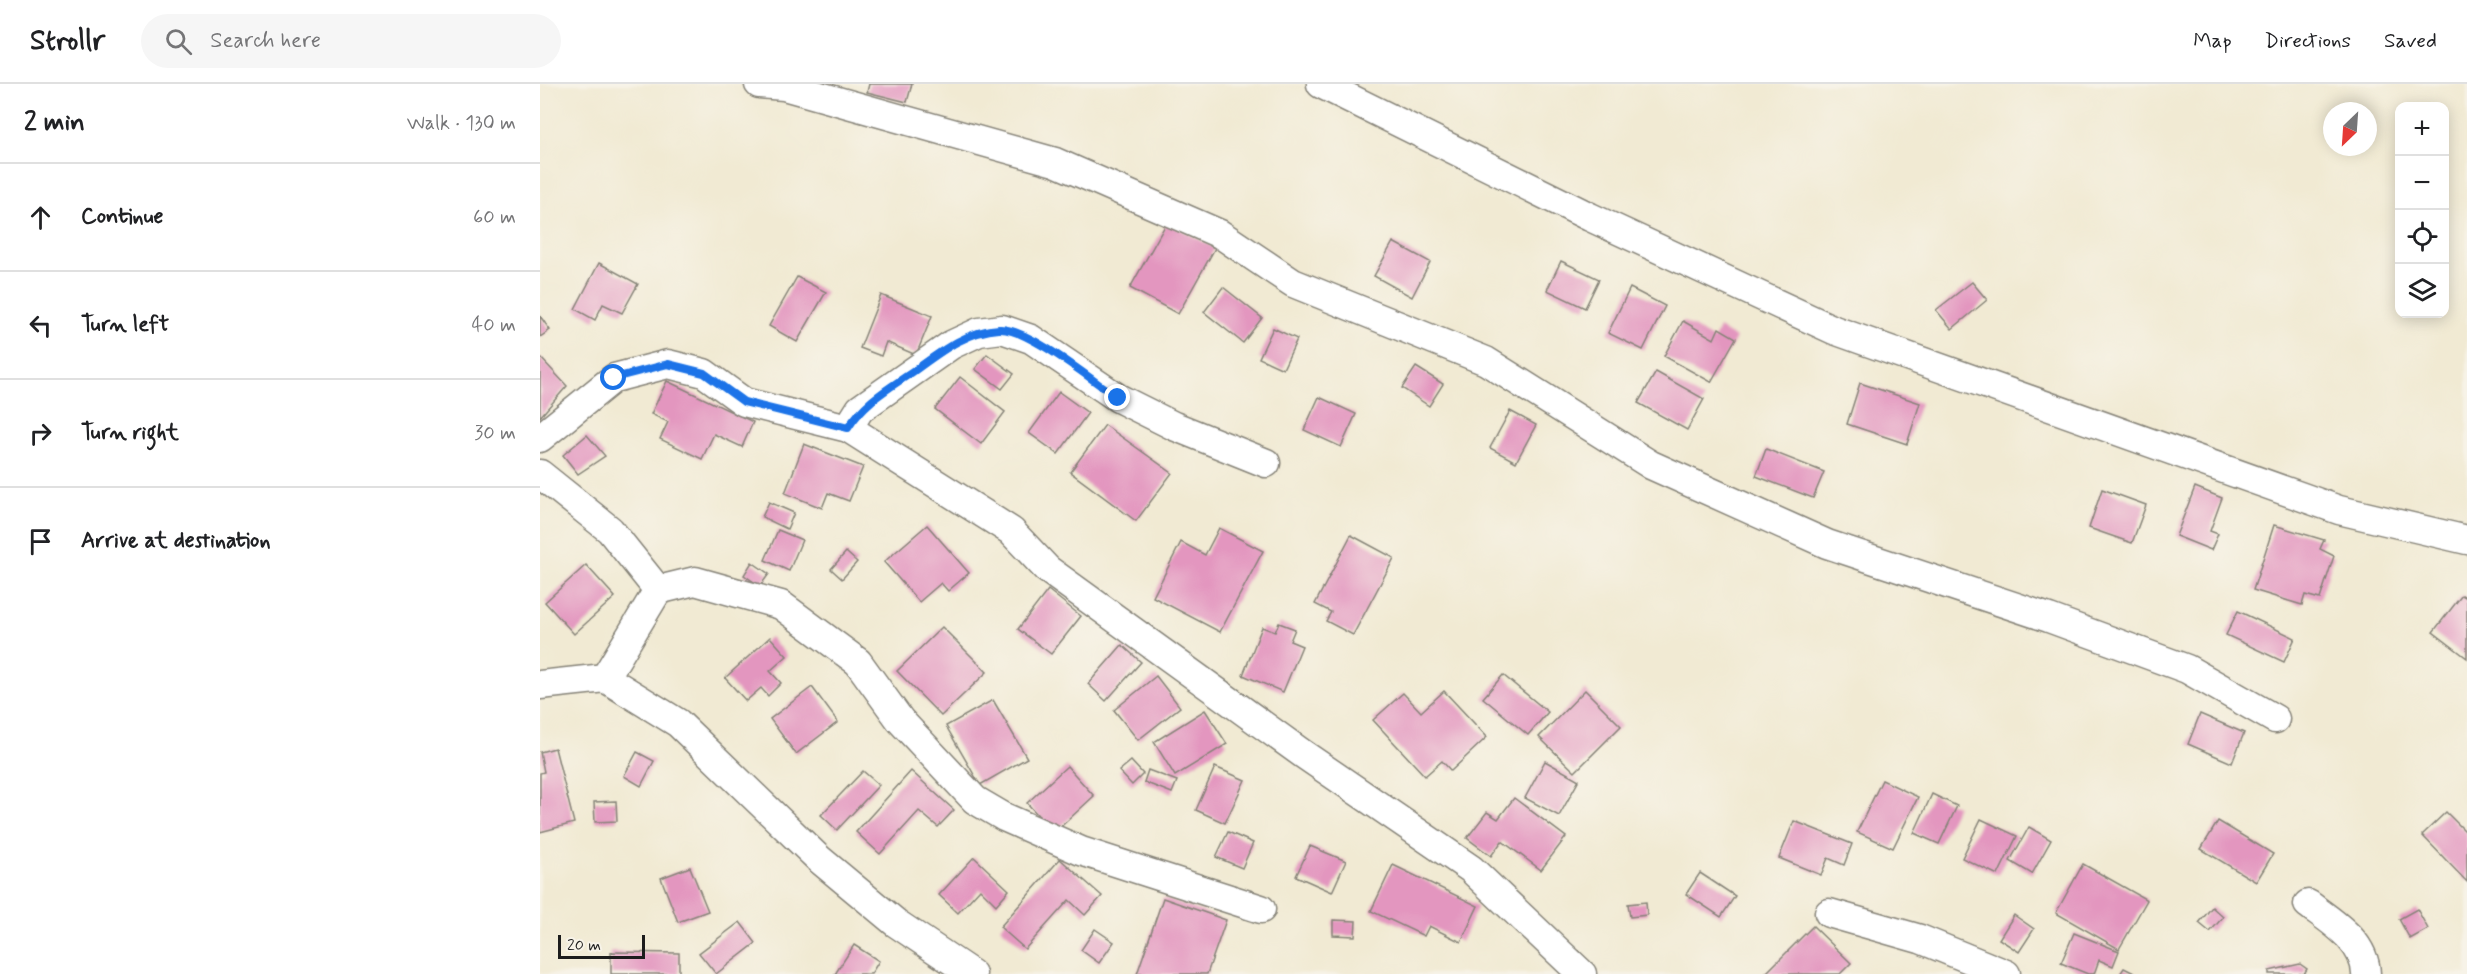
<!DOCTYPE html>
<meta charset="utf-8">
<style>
body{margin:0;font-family:Mynerve,sans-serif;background:#f6f6f6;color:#202124}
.controls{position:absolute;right:18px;top:18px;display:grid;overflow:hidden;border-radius:12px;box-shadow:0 3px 15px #0003}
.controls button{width:54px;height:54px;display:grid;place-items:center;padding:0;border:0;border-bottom:2px solid #e0e0e0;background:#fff;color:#202124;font:30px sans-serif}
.compass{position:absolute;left:1783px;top:18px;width:54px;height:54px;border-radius:50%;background:#fff;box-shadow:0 3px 15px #0003;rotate:205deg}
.scale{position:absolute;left:18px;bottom:15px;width:87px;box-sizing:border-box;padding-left:6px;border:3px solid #1c1c1c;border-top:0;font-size:16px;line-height:21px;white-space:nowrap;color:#1c1c1c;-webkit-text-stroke:4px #f7f3e8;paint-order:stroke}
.stop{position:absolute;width:18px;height:18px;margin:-14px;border:4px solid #1a73e8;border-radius:50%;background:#fff}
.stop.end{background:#1a73e8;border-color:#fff;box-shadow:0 2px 6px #0008}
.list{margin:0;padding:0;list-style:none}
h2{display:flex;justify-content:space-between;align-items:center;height:78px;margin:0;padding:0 24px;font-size:26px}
h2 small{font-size:20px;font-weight:400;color:#757577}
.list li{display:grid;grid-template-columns:39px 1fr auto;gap:18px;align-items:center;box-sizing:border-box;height:108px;padding:0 24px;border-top:2px solid #e0e0e0}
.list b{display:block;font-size:22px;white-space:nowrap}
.list em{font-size:20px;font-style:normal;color:#757577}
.icon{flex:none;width:33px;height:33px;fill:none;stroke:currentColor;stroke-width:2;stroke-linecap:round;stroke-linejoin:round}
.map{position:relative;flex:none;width:1927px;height:890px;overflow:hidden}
header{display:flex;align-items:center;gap:36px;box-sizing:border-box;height:84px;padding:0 30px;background:#fff;border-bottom:2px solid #e0e0e0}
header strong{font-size:28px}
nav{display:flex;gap:33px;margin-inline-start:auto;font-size:21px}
.search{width:420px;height:54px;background:#f6f6f6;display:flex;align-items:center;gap:15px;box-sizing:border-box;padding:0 21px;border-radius:33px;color:#757577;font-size:22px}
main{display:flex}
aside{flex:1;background:#fff}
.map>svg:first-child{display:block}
.building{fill:#e396bf}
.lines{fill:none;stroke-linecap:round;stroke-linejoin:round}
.minor-casing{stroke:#868378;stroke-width:31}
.minor{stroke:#fff;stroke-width:28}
.route{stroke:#1a73e8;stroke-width:8}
</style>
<header>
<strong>Strollr</strong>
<div class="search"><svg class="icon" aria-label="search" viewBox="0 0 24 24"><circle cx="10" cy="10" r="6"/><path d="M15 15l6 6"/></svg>Search here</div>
<nav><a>Map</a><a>Directions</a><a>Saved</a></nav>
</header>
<main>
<aside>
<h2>2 min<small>Walk · 130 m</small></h2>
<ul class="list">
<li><svg class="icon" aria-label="ahead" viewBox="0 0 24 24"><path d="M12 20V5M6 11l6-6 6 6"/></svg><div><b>Continue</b></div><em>60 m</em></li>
<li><svg class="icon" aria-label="left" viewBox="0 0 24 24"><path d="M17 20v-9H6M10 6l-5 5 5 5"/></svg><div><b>Turn left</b></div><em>40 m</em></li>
<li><svg class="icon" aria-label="right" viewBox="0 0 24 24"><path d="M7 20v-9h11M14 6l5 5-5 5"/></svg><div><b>Turn right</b></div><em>30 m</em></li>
<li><svg class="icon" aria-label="arrive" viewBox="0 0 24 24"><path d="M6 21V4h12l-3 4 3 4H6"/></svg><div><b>Arrive at destination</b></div></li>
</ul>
</aside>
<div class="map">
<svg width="1927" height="890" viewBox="0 0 1927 890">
<rect width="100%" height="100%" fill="#f7f3e8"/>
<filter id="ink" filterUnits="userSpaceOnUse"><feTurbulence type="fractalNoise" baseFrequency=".0167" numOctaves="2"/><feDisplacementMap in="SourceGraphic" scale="12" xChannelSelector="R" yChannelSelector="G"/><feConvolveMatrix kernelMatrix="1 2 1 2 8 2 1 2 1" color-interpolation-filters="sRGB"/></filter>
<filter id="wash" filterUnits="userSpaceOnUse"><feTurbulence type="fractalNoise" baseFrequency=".008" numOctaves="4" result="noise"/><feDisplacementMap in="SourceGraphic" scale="24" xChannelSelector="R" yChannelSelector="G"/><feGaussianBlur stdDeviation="1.35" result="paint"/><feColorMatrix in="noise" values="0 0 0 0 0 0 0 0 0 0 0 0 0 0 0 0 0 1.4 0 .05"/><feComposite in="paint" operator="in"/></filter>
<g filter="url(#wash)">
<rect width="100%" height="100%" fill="#f1ead3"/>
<g id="blocks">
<!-- building -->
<g class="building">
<polygon points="329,0 372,0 367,18 327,8"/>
<polygon points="627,138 675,164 638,230 590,204"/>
<polygon points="853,158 890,178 872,213 834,192"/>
<polygon points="1021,177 1059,195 1045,224 1007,206"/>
<polygon points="59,179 98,200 82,229 63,220 55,236 35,225"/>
<polygon points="257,193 286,208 257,258 229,242"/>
<polygon points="1432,198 1447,216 1412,245 1396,226"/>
<polygon points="683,203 722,234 703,259 664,228"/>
<polygon points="1090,204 1125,222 1103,266 1068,249"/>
<polygon points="341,211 392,232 376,271 346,258 341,272 320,264"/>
<polygon points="0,232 10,246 0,253"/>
<polygon points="1143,237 1174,255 1179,244 1196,254 1171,298 1124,272"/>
<polygon points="733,244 757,255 743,285 719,274"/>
<polygon points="447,270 474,290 462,305 435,285"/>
<polygon points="0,273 27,302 0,333"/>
<polygon points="876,283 903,300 889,322 862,304"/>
<polygon points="1116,288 1164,315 1147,346 1098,319"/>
<polygon points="420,293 465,328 441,360 395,325"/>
<polygon points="127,297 213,338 202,363 174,350 162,375 120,355 128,338 111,330"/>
<polygon points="1320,299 1380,319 1367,360 1307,340"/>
<polygon points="519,308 548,329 518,370 489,349"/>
<polygon points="779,313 816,330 801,363 764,346"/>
<polygon points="970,327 996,341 976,378 950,364"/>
<polygon points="565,341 632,389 596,437 530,388"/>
<polygon points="47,351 65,372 38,390 23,371"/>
<polygon points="264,360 323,383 309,417 288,409 282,424 245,409"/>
<polygon points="1226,365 1284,388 1273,414 1216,392"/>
<polygon points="1655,403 1682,414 1670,447 1678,450 1671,466 1636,452"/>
<polygon points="1562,405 1606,421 1592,459 1549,444"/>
<polygon points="229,418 254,429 247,445 222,433"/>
<polygon points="387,441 429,489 408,507 401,499 379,518 344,478"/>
<polygon points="1734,441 1784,456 1780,465 1794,472 1780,515 1765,511 1762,521 1713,506"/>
<polygon points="679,444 723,467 680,548 613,513 641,458 665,471"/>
<polygon points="238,446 262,456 249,487 225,476"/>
<polygon points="811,451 854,474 813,551 786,537 791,528 775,520"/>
<polygon points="306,468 317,478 302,495 291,485"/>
<polygon points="212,478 229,490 220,502 204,491"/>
<polygon points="46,481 75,513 34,550 5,518"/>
<polygon points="508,506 541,532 511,570 478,545"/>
<polygon points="1922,511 1927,514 1927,574 1893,548"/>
<polygon points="1698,527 1755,554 1744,578 1686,551"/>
<polygon points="739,539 755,545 750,557 762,562 743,608 703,591 722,543 735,548"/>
<polygon points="402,543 447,588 401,632 357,587"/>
<polygon points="230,553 247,572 230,587 241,599 228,612 221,604 206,617 185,594"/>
<polygon points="582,561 601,578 566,617 548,600"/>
<polygon points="963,591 1008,628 988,651 943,614"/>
<polygon points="616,592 640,623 598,656 574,626"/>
<polygon points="272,603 298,638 256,670 230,635"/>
<polygon points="1045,606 1081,642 1035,688 999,653"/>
<polygon points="904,607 947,653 911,687 902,677 885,692 833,636 863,609 881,628"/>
<polygon points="453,616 487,674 440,701 406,642"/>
<polygon points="665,626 687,660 635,692 614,658"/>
<polygon points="1660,630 1704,649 1692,679 1648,660"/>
<polygon points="15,664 34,739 0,748 0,689 4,688 0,668"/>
<polygon points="97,668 114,677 101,702 84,692"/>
<polygon points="591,677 603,690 592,701 579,687"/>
<polygon points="1005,677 1039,696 1019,732 985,714"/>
<polygon points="527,682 554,712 514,749 487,719"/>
<polygon points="675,683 705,696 685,739 656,726"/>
<polygon points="608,686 637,697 632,709 604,698"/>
<polygon points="323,687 339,701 297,746 281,731"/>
<polygon points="371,687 414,726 398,743 379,727 340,770 316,748"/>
<polygon points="1342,696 1378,713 1353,764 1317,748"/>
<polygon points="1392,710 1417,722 1399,760 1374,749"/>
<polygon points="974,714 1026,753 1001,786 962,757 951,772 927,754 947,728 958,735"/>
<polygon points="76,717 77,737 55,738 54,718"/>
<polygon points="1906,728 1927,749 1927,798 1882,751"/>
<polygon points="1441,735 1477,752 1458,791 1422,774"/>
<polygon points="1254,737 1312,760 1304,781 1288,774 1281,791 1239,774"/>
<polygon points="1678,737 1733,770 1716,798 1661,765"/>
<polygon points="1489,743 1511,756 1492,790 1470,777"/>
<polygon points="688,748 713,759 702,784 676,773"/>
<polygon points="770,762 806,777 792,808 756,792"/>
<polygon points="434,773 469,806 456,821 440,805 418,829 399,811"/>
<polygon points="520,775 562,812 545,831 529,816 485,865 460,843"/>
<polygon points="1543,780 1607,816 1579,865 1516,829"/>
<polygon points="853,781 938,822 921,858 889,842 884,852 831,827"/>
<polygon points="150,783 168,827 138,838 121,794"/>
<polygon points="1160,789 1195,812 1181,833 1146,810"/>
<polygon points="623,814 686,836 667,890 597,890"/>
<polygon points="1106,818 1107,831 1090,833 1088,820"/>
<polygon points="1672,823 1683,833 1670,848 1659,839"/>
<polygon points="1877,825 1888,845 1870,855 1859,835"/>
<polygon points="1474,831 1494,845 1479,868 1459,855"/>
<polygon points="793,836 816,837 815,852 793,851"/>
<polygon points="200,838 216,859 176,890 159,869"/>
<polygon points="1273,842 1311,879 1300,890 1225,890"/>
<polygon points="555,845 574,858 559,879 541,866"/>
<polygon points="1534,849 1579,867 1573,882 1559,876 1554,890 1548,890 1521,879"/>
<polygon points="314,861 339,877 331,890 295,890"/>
<polygon points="71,868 139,869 139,890 71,890"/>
<polygon points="1760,880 1767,885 1764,890 1729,890 1729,887"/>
<polygon points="1584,884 1596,890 1580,890"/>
</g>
</g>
</g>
<g filter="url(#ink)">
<use href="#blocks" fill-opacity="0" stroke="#868378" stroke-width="1.5"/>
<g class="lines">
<defs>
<g id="minor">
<polyline points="219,0 244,2 515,78 680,150 753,199 946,277 1111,381 1287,460 1509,534 1647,585 1735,635"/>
<polyline points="781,0 1050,133 1294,246 1799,426 1927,456"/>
<polyline points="308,344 320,325 411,261 439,248 462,245 491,255 578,314 634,342 726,379"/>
<polyline points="0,354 74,294 128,280 164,289 204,318 308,344 471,447 507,485 763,670 931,785 1042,890"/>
<polyline points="0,390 70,446 118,506"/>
<polyline points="65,594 118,506 155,497 241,521 318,578 360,636 435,716 464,733 541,767 721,825"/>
<polyline points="0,601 65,594 138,639 279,775 356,839 432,890"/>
<path d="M1768,820C1792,838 1825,857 1826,890"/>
<polyline points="1289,829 1380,855 1466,890"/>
</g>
</defs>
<!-- minor casing -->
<use href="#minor" class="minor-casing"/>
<!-- minor -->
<use href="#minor" class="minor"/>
</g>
</g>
<g class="lines" filter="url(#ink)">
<!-- route -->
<path class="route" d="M74,294L128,280L164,289L204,318L308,344C325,317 348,305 374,287C399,269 426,247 459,245C487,243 553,297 578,314"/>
</g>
</svg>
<div class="controls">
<button>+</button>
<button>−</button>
<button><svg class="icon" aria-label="locate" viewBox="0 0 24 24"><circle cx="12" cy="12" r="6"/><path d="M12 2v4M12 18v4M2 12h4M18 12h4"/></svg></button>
<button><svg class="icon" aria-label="layers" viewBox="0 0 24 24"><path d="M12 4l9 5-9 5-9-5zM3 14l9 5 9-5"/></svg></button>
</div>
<svg class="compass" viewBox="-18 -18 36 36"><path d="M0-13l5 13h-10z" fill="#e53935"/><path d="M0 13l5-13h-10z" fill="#757577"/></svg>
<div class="scale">20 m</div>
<div class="stop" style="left:74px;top:294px"></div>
<div class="stop end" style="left:578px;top:314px"></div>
</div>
</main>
